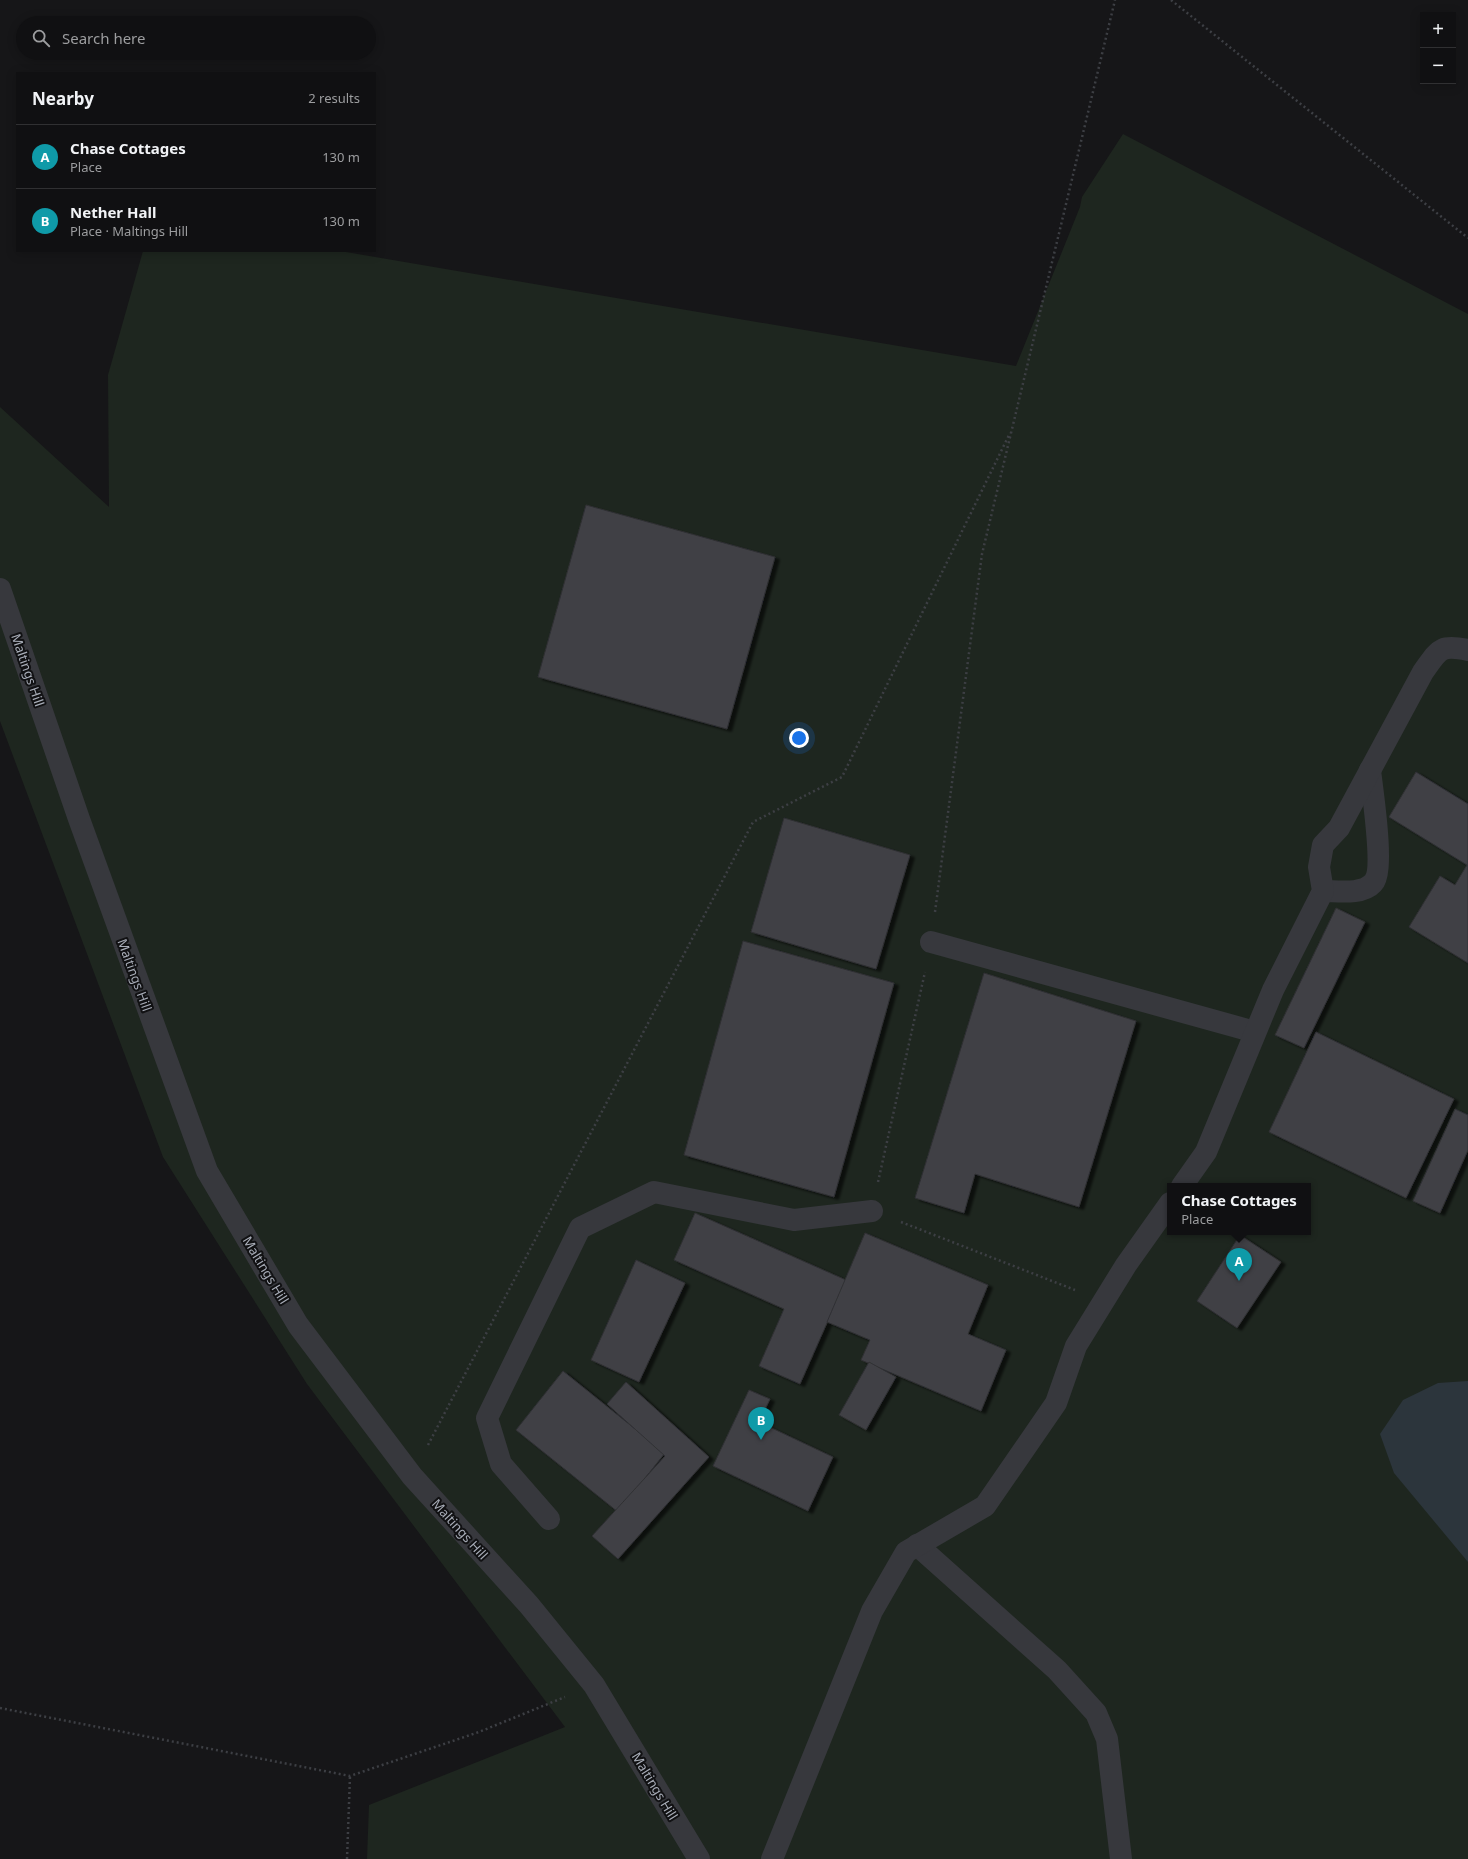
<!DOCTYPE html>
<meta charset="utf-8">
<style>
body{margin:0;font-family:"Noto Sans",sans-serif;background:#19191b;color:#f1f3f6}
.controls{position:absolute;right:12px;top:12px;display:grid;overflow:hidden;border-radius:0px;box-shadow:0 2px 10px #0003}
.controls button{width:36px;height:36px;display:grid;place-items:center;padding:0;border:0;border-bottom:1px solid #303032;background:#101012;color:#f1f3f6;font:20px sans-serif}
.you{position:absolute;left:799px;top:738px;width:14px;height:14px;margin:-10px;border:3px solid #fff;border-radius:50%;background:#1a73e8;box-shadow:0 0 0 6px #1a73e833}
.badge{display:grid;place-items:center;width:26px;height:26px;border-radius:50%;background:#8c9099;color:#fff;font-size:13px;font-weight:700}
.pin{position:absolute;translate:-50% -33px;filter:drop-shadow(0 1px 2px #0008)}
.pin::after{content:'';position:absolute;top:21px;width:14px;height:12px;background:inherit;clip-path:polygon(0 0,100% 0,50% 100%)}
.popup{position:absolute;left:1167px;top:1183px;width:144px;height:52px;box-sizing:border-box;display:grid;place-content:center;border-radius:0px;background:#101012;filter:drop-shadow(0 1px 3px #0005);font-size:13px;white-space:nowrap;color:#9c9d9f}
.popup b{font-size:15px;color:#f1f3f6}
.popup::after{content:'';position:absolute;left:50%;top:100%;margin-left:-8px;border:8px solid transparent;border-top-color:#101012}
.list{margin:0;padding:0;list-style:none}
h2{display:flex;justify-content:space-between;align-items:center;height:52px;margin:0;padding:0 16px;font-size:17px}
h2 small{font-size:13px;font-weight:400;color:#9c9d9f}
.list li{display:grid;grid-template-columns:26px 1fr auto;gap:12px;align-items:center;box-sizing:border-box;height:64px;padding:0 16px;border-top:1px solid #303032}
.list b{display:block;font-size:15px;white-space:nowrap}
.list p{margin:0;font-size:13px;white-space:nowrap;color:#9c9d9f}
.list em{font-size:13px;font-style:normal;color:#9c9d9f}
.icon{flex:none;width:22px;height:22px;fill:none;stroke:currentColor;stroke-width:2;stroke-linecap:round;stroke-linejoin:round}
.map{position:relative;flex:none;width:1468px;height:1859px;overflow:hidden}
.search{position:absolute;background:#101012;box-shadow:0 2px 10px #0003;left:16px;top:16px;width:360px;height:44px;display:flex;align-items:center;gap:10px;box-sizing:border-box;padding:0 14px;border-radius:22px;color:#9c9d9f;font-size:15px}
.panel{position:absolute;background:#101012;box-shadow:0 2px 10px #0003;left:16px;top:72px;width:360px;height:180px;border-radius:0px}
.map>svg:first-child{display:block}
.green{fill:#1e261f;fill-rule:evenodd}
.water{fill:#2c353c}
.building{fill:#404145;stroke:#303034;filter:url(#shadow)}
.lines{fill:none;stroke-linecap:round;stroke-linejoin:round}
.path{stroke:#3d3f44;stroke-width:2.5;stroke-dasharray:2 3;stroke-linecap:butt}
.minor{stroke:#37383d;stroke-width:22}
.labels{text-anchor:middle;stroke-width:4;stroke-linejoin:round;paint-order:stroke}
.street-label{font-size:13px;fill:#a8adb8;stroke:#111113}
</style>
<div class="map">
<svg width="1468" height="1859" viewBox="0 0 1468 1859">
<defs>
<filter id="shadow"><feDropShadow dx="4.5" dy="2.5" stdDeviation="1" flood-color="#0009"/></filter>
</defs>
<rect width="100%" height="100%" fill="#161618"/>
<!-- green -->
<path class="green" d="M1123,134L1468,314V1859H367L369,1805L565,1727L307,1384L163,1157L0,721V407L109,507L108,375L143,251H340L1016,366L1080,207L1082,197ZM1170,1186H1308V1232H1170Z"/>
<!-- water -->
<polygon class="water" points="1468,1381 1468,1562 1394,1473 1380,1434 1403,1400 1438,1383"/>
<!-- building -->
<g class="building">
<polygon points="586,505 775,557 727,729 538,677"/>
<polygon points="1416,772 1468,804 1468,963 1409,927 1440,876 1455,885 1467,865 1389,817"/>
<polygon points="784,818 910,855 876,969 751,932"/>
<polygon points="1336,908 1365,922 1304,1048 1275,1035"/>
<polygon points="743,941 894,983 834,1197 684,1155"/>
<polygon points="984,973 1136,1021 1079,1207 975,1174 964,1213 915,1198"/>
<polygon points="1316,1032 1454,1099 1406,1198 1269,1132"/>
<polygon points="1455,1109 1468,1115 1468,1150 1440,1213 1413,1201"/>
<polygon points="695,1213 846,1280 800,1384 759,1366 784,1309 674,1260"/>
<polygon points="865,1233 988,1285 968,1334 1006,1350 981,1411 861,1360 870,1340 827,1322"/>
<polygon points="1240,1235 1281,1262 1237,1328 1197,1301"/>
<polygon points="636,1260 685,1283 639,1382 591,1360"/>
<polygon points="869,1362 896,1377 866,1430 839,1415"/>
<polygon points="563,1371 665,1453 618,1512 516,1430"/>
<polygon points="626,1382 709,1457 618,1559 592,1536 665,1456 607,1404"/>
<polygon points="749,1390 770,1399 759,1422 833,1457 808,1511 713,1466"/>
</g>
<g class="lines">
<!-- path -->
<g class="path">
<polyline points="1171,0 1468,238"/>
<polyline points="935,912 982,554 1115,0"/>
<polyline points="878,1182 925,972"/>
<polyline points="901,1222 1075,1290"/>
<polyline points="428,1445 753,822 842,777 1010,433"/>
<polyline points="0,1708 350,1776 479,1732 565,1697"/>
<polyline points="347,1859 350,1776"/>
</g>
<!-- minor -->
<g class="minor">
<polyline points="0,589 79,819 207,1171 298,1325 412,1476 529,1605 594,1685 699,1859"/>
<path d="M1323,891C1338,891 1362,895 1373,883C1385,871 1372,789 1370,770"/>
<polyline points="931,942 1255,1032"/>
<path d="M1182,1186L1206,1152L1273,990L1323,891L1319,867L1323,845L1339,828L1423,672C1439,650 1439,644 1468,650"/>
<polyline points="549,1519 501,1464 487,1418 580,1228 654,1192 794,1220 872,1211"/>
<polyline points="917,1545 1057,1670 1096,1713 1107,1739 1121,1859"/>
<polyline points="772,1859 872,1611 906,1552 985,1506 1056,1403 1076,1346 1126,1265 1170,1203"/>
</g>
</g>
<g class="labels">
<!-- street labels -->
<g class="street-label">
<text transform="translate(28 670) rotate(71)" y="5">Maltings Hill</text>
<text transform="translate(135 975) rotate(70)" y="5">Maltings Hill</text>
<text transform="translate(266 1270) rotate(59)" y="5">Maltings Hill</text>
<text transform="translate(460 1529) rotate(48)" y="5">Maltings Hill</text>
<text transform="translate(655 1786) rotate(59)" y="5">Maltings Hill</text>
</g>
</g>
</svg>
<div class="controls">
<button>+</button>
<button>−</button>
</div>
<div class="you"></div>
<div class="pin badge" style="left:1239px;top:1281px;background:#0f9aa8">A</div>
<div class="popup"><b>Chase Cottages</b>Place</div>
<div class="pin badge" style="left:761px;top:1440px;background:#0f9aa8">B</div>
<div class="search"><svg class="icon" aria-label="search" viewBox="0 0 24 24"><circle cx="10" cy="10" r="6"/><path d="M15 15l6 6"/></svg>Search here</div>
<section class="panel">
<h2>Nearby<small>2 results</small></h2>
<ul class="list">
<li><span class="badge" style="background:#0f9aa8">A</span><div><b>Chase Cottages</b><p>Place</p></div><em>130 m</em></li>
<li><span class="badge" style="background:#0f9aa8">B</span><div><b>Nether Hall</b><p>Place · Maltings Hill</p></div><em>130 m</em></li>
</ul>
</section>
</div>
